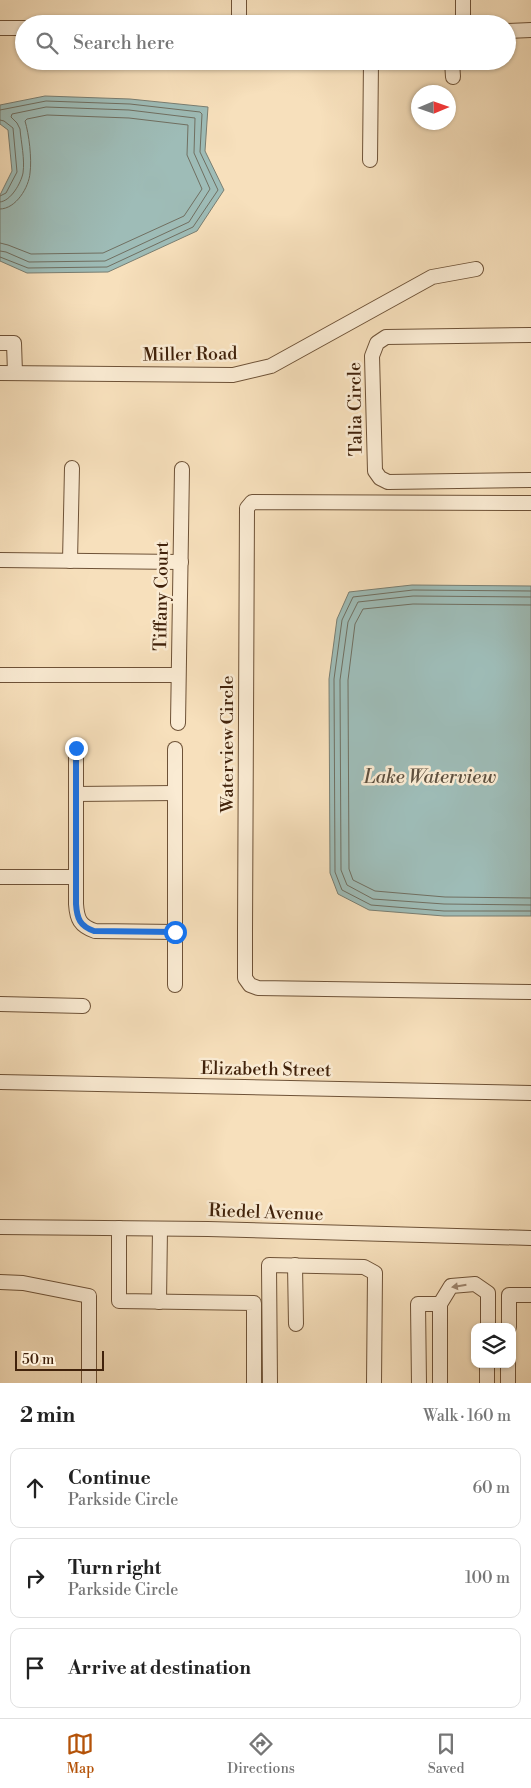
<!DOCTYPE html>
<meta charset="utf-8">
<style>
body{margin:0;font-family:"Libre Bodoni",serif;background:#f6f6f6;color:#222}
.controls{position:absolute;right:15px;bottom:15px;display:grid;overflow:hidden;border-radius:10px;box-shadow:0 1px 4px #0004}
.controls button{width:45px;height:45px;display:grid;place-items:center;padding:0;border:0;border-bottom:1px solid #e0e0e0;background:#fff;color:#222;font:25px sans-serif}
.compass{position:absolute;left:411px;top:85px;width:45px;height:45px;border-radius:50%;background:#fff;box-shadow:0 1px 4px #0004;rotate:88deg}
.scale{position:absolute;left:15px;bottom:12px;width:89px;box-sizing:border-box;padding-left:5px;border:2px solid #41220b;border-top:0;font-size:14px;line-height:18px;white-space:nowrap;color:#41220b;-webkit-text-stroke:4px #faebd3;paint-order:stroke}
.stop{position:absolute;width:15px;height:15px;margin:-11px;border:4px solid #1a73e8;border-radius:50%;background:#fff}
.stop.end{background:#1a73e8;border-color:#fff;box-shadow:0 1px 5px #0008}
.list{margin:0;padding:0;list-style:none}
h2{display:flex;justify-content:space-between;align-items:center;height:65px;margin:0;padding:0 20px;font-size:21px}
h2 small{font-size:16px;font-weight:400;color:#767676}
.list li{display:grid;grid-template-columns:32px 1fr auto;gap:15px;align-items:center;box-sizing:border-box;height:80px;margin:0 10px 10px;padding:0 10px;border:1px solid #e0e0e0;border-radius:10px}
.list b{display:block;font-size:19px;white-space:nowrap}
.list p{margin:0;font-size:16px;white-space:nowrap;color:#767676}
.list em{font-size:16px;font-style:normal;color:#767676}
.icon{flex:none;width:28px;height:28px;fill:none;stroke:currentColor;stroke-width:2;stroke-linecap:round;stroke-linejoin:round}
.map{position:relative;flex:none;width:531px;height:1383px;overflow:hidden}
.search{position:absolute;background:#fff;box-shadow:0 1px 4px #0004;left:15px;right:15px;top:15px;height:55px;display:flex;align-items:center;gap:12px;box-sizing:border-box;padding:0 18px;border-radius:28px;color:#767676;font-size:19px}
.sheet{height:335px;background:#fff}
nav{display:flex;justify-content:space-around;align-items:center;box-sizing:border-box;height:70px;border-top:1px solid #e0e0e0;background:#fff;font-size:14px;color:#767676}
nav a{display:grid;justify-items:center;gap:2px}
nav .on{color:#b45309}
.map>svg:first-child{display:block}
.water{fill:#9ebcb7;stroke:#797e72}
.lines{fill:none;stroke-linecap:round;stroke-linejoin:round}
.shore{stroke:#706f61;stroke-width:1}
.minor-casing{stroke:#6e5237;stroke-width:16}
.minor{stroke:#faebd3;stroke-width:14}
.oneway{fill:#9e866f}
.route{stroke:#1a73e8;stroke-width:6}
.labels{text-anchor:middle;stroke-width:5;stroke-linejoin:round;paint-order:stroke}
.street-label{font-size:18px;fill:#41220b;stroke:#faebd3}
.water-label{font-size:19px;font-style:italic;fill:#5d503f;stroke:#faebd3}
</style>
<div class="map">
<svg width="531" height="1383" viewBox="0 0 531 1383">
<rect width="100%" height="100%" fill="#f7e0bc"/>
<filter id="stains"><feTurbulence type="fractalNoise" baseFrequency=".004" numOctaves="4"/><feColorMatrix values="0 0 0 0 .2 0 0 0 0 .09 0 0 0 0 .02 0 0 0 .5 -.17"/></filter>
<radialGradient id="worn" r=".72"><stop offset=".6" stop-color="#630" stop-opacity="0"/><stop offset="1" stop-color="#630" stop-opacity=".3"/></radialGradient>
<!-- water -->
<g class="water">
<polygon points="45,96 130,99 208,107 205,151 224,190 197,231 108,272 27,273 0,261 0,195 12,171 8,130 0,124 0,105"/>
<polygon points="412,585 531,586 531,916 444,916 369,910 338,894 330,873 329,679 337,619 349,592"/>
</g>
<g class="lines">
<!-- shore -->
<g class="shore">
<polyline points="0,110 46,101 130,104 200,112 202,114 200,152 218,190 193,227 107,267 28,268 0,257"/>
<polyline points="0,120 4,121 13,128 17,172 6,193 0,196"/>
<path d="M0,202C11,201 21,183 23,173C25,159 21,142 20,129L17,123L11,117L12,114L46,107L129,110L195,118L194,153L210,189L189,222L105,261L29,262L6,252L0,251"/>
<path d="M0,209C16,209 29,187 30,173C32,159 29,134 25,121L27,119L47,115L129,118L188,125L187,155L202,189L184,216L103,253L31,254L8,245L0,243"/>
<polyline points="531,591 413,590 353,597 342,620 334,679 335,872 342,890 371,905 444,911 531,911"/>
<polyline points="531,597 413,596 358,602 348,622 340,680 341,870 347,885 373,899 444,904 531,905"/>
<polyline points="531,605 413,604 363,609 355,624 348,680 349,869 353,880 375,891 445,897 531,898"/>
</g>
<defs>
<g id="minor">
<polyline points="463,0 463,24"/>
<polyline points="239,24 239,0"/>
<polyline points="0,28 24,28"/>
<polyline points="507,31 531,30"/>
<polyline points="452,61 453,77"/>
<polyline points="370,160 371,61"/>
<polyline points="531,335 386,337 377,343 372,356 375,471 380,478 388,482 531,480"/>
<polyline points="0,343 14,343 15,373"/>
<polyline points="0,373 233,375 271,366 432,277 476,269"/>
<polyline points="531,503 252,502 247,508 245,932 245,978 250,985 258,988 531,992"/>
<polyline points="0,560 181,562"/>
<polyline points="70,561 72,468"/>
<polyline points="0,675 178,675"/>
<polyline points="178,723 182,469"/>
<path d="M76,748V904C77,919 80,926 95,931L175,932"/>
<polyline points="175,749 175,985"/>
<polyline points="76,794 175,793"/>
<polyline points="0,877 76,877"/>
<polyline points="0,1004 83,1006"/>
<polyline points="0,1082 531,1093"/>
<polyline points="0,1227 208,1229 531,1238"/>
<polyline points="119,1228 119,1301 254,1303 254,1383"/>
<polyline points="295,1265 296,1324"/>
<polyline points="0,1282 23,1283 89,1296 89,1383"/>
<polyline points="159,1302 160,1229"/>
<polyline points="509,1327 509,1295 531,1295"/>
<polyline points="270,1383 269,1265 364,1267 375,1273 374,1383"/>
<polyline points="419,1383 418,1304 440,1304"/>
<polyline points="440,1383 440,1304 451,1286 475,1284 488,1293 488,1327"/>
<polyline points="487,1383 487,1364"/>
<polyline points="508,1383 508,1364"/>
</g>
</defs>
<!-- minor casing -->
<use href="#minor" class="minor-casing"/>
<!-- minor -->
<use href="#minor" class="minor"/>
</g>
<!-- one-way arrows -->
<defs><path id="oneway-solid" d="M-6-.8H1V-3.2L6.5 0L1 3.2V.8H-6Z" transform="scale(1.25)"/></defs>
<use class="oneway" href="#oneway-solid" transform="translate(459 1286) rotate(171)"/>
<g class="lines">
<!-- route -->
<path class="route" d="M76,748V904C77,919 80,926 94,931L175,932"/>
</g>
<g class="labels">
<!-- street labels -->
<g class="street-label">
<text transform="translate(190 354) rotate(-1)" y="6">Miller Road</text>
<text transform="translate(355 409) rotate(-91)" y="6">Talia Circle</text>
<text transform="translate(161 596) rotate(-89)" y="6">Tiffany Court</text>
<text transform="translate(227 744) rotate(-90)" y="6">Waterview Circle</text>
<text transform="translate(266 1069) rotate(1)" y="6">Elizabeth Street</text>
<text transform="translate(266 1212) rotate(2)" y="6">Riedel Avenue</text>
</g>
<!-- water labels -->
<g class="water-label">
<text x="430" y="783">Lake Waterview</text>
</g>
</g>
<rect width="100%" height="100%" filter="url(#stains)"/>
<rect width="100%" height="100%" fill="url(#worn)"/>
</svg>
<div class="controls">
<button><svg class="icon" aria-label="layers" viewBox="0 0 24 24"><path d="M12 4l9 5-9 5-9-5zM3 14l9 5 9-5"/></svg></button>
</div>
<svg class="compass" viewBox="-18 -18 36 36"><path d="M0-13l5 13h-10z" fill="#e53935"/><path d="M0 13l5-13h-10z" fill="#767676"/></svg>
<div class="scale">50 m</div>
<div class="stop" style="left:175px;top:932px"></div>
<div class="stop end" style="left:76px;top:748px"></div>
<div class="search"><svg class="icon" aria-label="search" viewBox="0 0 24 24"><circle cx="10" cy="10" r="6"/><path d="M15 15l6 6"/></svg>Search here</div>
</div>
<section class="sheet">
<h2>2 min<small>Walk · 160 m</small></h2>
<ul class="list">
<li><svg class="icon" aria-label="ahead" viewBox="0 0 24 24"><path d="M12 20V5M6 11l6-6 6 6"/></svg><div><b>Continue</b><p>Parkside Circle</p></div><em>60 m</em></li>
<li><svg class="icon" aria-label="right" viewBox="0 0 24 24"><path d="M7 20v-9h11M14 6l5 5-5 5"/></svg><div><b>Turn right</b><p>Parkside Circle</p></div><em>100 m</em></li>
<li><svg class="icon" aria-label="arrive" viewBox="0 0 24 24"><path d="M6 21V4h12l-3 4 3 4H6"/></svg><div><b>Arrive at destination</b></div></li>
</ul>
</section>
<nav>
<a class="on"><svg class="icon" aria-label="map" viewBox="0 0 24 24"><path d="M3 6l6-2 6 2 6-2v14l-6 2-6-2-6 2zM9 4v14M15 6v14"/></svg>Map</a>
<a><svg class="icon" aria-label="directions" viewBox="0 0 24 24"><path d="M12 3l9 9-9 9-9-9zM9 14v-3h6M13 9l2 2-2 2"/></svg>Directions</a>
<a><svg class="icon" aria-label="saved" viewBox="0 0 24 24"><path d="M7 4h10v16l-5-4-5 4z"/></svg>Saved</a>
</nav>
